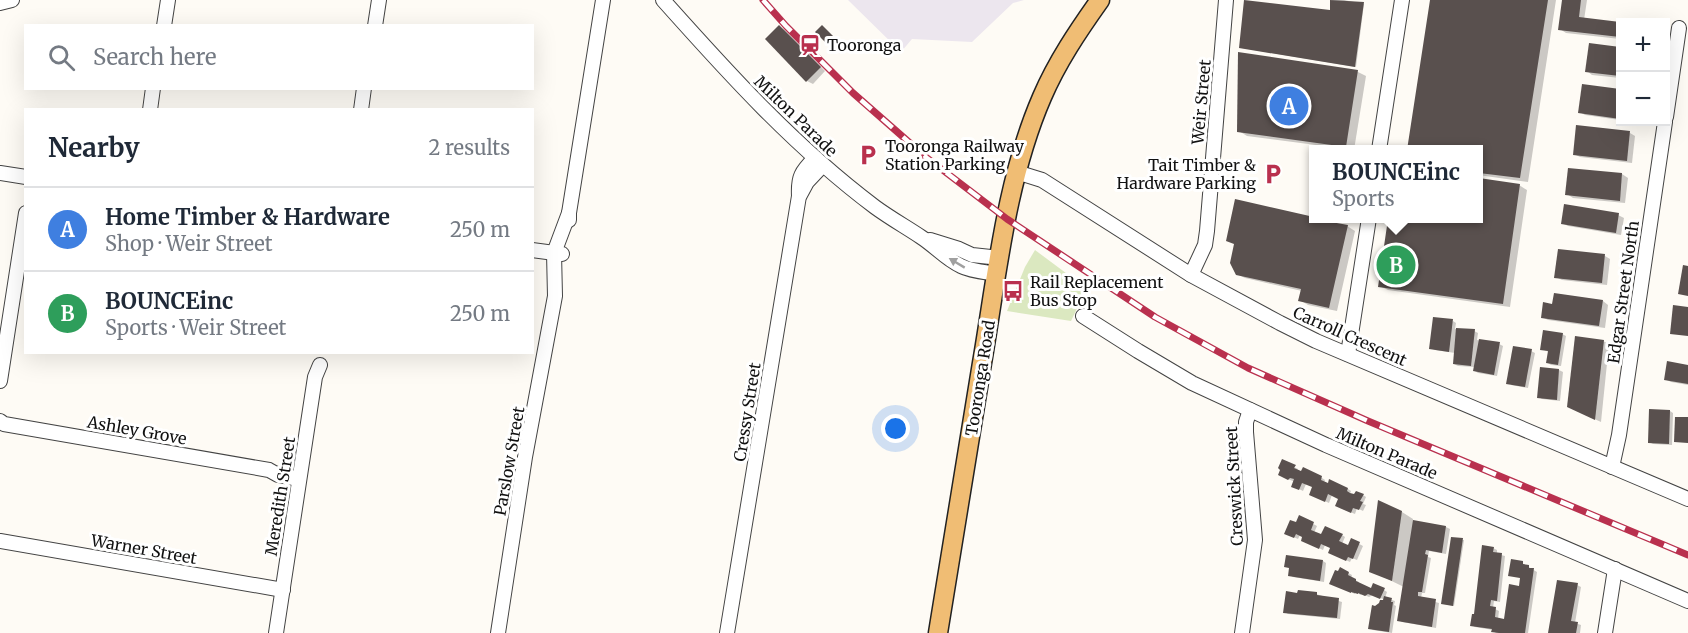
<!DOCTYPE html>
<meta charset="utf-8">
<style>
body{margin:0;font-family:Merriweather,serif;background:#f2f2f3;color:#1f2937}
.controls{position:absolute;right:18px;top:18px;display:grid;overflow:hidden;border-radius:0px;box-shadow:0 6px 24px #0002}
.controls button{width:54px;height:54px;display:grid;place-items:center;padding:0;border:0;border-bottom:2px solid #e0e1e3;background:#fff;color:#1f2937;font:30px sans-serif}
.you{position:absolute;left:896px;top:429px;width:21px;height:21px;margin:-15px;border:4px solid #fff;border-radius:50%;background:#1a73e8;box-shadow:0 0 0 9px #1a73e833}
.badge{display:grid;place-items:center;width:39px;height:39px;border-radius:50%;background:#2563eb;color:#fff;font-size:20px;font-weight:700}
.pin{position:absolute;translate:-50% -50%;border:3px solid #fff;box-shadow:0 2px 6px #0006}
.popup{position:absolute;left:1309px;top:145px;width:174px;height:78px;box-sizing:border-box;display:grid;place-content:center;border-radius:0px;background:#fff;filter:drop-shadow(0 2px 4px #0005);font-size:20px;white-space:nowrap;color:#747a83}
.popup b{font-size:22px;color:#1f2937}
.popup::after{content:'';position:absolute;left:50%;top:100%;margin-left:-12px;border:12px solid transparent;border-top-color:#fff}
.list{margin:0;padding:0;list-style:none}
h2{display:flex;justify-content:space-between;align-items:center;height:78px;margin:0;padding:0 24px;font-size:26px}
h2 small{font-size:20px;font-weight:400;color:#747a83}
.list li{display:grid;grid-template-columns:39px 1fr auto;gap:18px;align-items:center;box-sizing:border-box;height:84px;padding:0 24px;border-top:2px solid #e0e1e3}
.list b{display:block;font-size:22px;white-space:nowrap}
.list p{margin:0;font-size:20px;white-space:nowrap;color:#747a83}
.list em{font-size:20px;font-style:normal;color:#747a83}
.icon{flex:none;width:33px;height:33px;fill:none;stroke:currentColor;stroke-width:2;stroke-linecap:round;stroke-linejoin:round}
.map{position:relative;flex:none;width:1688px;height:633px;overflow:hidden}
.search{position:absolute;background:#fff;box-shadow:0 6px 24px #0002;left:24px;top:24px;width:510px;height:66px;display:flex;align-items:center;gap:15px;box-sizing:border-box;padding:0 21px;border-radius:0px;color:#747a83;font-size:22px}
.panel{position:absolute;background:#fff;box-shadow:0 6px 24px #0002;left:24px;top:108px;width:510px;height:246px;border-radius:0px}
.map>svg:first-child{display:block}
.industrial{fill:#ece6ee}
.green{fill:#dbe8c0}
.shadow{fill:#0003}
.building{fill:#59504e}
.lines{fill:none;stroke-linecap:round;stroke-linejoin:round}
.minor-casing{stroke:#444;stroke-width:16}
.major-casing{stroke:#222;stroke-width:21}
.minor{stroke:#fff;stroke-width:14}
.major{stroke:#f0bd74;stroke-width:18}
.rail-casing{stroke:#b9304e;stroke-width:7}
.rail{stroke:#fff;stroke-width:4.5;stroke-dasharray:14;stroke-linecap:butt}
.oneway{fill:#a0a0a0}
.labels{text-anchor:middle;stroke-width:6;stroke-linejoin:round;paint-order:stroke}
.poi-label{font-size:16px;fill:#111;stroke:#fff;text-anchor:start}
.street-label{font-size:16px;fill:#111;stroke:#fff}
</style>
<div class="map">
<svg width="1688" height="633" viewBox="0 0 1688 633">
<rect width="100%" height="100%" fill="#fefbf5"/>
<!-- industrial -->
<polygon class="industrial" points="848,0 1024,0 1013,3 972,42 912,39 901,52"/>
<!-- green -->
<polygon class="green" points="1035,250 1082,285 1083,296 1071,321 1007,311 1025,267"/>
<!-- shadow -->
<g class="shadow">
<polygon points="1332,0 1344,0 1364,4 1356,67 1242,48 1331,11"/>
<polygon points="1431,0 1556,0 1528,182 1478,175 1478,150"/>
<polygon points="1564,0 1587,0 1584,20 1620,24 1620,39 1566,33 1560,29"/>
<polygon points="779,27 785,30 825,71 813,84 807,81"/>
<polygon points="822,27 846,48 841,54 837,52"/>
<polygon points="1590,45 1620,49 1620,78 1592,75 1587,71"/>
<polygon points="1240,54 1358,72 1366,76 1354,150 1247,136 1239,131"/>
<polygon points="1583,85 1620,90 1620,120 1585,115 1580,112"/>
<polygon points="1630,133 1635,136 1632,163 1580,157 1574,154"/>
<polygon points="1570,169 1622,174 1628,178 1625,203 1573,198 1567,194"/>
<polygon points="1478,180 1519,185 1527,190 1510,307 1388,290 1380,286 1389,218 1478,218"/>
<polygon points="1236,201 1347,226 1355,231 1337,311 1308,305 1300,300 1302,291 1245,278 1237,274 1235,244"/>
<polygon points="1618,215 1624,218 1621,235 1568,226 1562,223"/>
<polygon points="1605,256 1610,259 1607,285 1562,280 1556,277"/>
<polygon points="1603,301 1608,305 1605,328 1548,320 1542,317 1553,305"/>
<polygon points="1453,321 1456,323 1455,329 1474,331 1478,333 1477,340 1499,344 1503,346 1497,376 1478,373 1475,371 1475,367 1458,366 1454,364 1455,353 1435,350 1431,348"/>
<polygon points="1562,334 1566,336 1561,366 1551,365 1548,363 1549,352 1542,349"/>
<polygon points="1603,341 1609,344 1601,422 1575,410"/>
<polygon points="1531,351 1535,353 1528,388 1511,385"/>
<polygon points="1688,366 1688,385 1671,382 1665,379"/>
<polygon points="1541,369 1559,370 1563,372 1560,401 1542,399 1539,397"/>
<polygon points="1670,411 1673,413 1672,445 1653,444 1649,442"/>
<polygon points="1282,461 1298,469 1297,471 1322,478 1325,480 1324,483 1328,485 1330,481 1348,489 1351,491 1350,494 1363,495 1366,497 1363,504 1366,505 1363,511 1357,508 1355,514 1340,508 1340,498 1332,495 1329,503 1314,496 1314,487 1306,484 1303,491 1293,486 1295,482 1283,477"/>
<polygon points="1402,512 1413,519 1413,522 1446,527 1450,529 1446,554 1429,551 1428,557 1431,558 1425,593 1422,593 1421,598 1439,603 1436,628 1402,622 1399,620 1404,587 1371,571"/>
<polygon points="1300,517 1317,526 1314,533 1322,536 1342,535 1345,537 1342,544 1349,547 1352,540 1363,546 1357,560 1352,558 1350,562 1333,554 1332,548 1325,545 1323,550 1306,542 1304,537 1300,535 1298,539 1289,535"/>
<polygon points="1462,540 1464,540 1454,606 1444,604"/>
<polygon points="1493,548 1497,550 1497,554 1505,556 1500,602 1494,601 1493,608 1499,611 1498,619 1505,620 1520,587 1522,578 1510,575 1522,563 1537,572 1528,633 1496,633 1493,630 1475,627 1472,625"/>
<polygon points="1287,557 1323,561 1326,563 1324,582 1293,577 1290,575 1291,569"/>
<polygon points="1341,569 1352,575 1351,578 1359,582 1358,584 1371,590 1384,590 1387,592 1385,598 1395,601 1394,605 1396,606 1392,633 1373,630 1370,628 1388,601 1373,595 1369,597 1362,594 1361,595 1355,592 1355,594 1335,585"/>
<polygon points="1577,585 1581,587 1575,623 1581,625 1580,633 1549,633"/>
<polygon points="1316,594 1342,602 1340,619 1288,614 1285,612"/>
</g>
<!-- building -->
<g class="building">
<polygon points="1244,0 1330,10 1330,0 1364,2 1355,67 1239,48"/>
<polygon points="1430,0 1548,0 1520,178 1479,173 1478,150 1407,150"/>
<polygon points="1562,0 1581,0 1579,17 1620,22 1620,37 1558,30"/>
<polygon points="779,25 821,67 806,82 765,39"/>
<polygon points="822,25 843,46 836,53 815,32"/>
<polygon points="1589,43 1620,47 1620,76 1585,72"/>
<polygon points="1238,52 1358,70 1346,147 1237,132"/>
<polygon points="1582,84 1620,89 1620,119 1578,113"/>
<polygon points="1576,125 1630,131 1627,161 1573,155"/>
<polygon points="1568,168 1622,173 1620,201 1565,195"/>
<polygon points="1479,178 1520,184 1503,304 1378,287 1388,219 1479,219"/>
<polygon points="1235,199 1314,217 1314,219 1348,225 1329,308 1298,301 1301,289 1236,275 1230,263 1234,244 1226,241"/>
<polygon points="1564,204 1619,213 1616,233 1561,224"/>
<polygon points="1558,249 1605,254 1602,283 1554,278"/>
<polygon points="1683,265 1688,266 1688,296 1678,294"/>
<polygon points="1554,293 1603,300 1599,326 1541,318 1543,302 1552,304"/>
<polygon points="1673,305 1688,307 1688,336 1670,334"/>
<polygon points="1433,317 1453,319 1449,352 1429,349"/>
<polygon points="1456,328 1475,329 1471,366 1453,364"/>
<polygon points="1543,330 1563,333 1558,365 1546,363 1548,351 1540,350"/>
<polygon points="1575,336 1604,340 1595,420 1567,407"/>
<polygon points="1479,339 1500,342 1494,375 1473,371"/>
<polygon points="1513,346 1532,349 1525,387 1506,384"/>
<polygon points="1667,361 1688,365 1688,384 1664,380"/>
<polygon points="1540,367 1559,369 1557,400 1537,398"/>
<polygon points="1649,409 1670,410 1669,444 1648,443"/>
<polygon points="1675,417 1688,417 1688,443 1674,442"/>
<polygon points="1282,459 1296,465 1294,468 1301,471 1303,467 1322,476 1321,480 1328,483 1329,479 1348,488 1347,491 1350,493 1354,494 1356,491 1364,494 1360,501 1363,502 1359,510 1353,508 1351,513 1335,506 1338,499 1328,494 1325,502 1309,495 1312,487 1302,483 1299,490 1291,487 1294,479 1290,478 1288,480 1278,475 1280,470 1278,468"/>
<polygon points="1378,500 1402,511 1392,581 1369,572"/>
<polygon points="1299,515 1314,522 1311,530 1321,534 1325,526 1343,534 1339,541 1348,545 1351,538 1360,542 1353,559 1348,557 1346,561 1328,553 1330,548 1321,544 1319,549 1301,541 1302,537 1296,534 1294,538 1284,534 1290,520 1296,522"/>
<polygon points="1413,520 1446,526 1442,553 1426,550 1425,554 1428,555 1422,592 1418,592 1418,596 1436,599 1432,627 1397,621"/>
<polygon points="1451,537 1463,538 1453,606 1441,604"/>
<polygon points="1482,545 1494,547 1493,552 1502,553 1497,601 1491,600 1490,606 1496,607 1495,617 1504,619 1509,584 1519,586 1520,578 1508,576 1511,559 1523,561 1523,564 1529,565 1529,568 1534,568 1525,633 1499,633 1491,632 1492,629 1470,626 1472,614 1474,614"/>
<polygon points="1286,555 1323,560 1320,581 1288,576 1289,568 1284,567"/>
<polygon points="1340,567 1349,572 1348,575 1356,579 1356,581 1371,588 1373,583 1385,588 1380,599 1368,594 1365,596 1358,593 1358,594 1351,592 1351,593 1329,584 1335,570 1338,571"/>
<polygon points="1557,580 1578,583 1571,621 1578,622 1576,633 1548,633"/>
<polygon points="1298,590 1317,592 1317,595 1339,598 1337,618 1283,613 1286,591 1297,593"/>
<polygon points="1384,596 1392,598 1391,602 1393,602 1389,632 1368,629 1372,605 1375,606 1379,603 1380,600 1383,600"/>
</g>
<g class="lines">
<defs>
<g id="minor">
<path d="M663,0C729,74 795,147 875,207C890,218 906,227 921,237C935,246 946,259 961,266C971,271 985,272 997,274"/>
<polyline points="0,3 12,0"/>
<polyline points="164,26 168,0"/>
<polyline points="375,26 379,0"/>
<polyline points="150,110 153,88"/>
<polyline points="361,110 364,88"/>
<polyline points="1666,117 1679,28"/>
<polyline points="1379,150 1402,0"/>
<polyline points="1016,172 1042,180 1191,275 1280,323 1316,341 1688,499"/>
<polyline points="0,173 26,177"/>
<polyline points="800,195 807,182 823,165"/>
<polyline points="569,220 569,213 603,0"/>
<polyline points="930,240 959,249 972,255 1000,258"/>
<polyline points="532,250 562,254"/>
<polyline points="1191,275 1205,245 1207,231 1226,0"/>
<polyline points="1083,316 1138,351 1192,383 1326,445 1688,601"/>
<polyline points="1348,354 1369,218"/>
<polyline points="0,381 26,213"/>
<polyline points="0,421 4,424 269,470 278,475 299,479"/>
<polyline points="1612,467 1619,435 1665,122"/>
<polyline points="0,541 283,590"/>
<polyline points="276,633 315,377 320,365"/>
<polyline points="498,633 525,457 555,296 554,253 569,213"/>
<path d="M727,633L799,196C798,177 801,172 815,158"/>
<polyline points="1242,633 1255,540 1246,432 1246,422 1250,410"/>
<polyline points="1605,633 1615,569"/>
</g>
<path id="major" d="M938,633C952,543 967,453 982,363C997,275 1006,180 1042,97C1057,62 1078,31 1100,0"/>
</defs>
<!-- minor casing -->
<use href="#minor" class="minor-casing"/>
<!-- major casing -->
<use href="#major" class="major-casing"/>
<!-- minor -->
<use href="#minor" class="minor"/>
<!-- major -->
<use href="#major" class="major"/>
<defs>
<polyline id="rail" points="763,0 786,26 853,93 927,158 1007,219 1155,317 1248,368 1368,421 1688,555"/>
</defs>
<!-- rail casing -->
<use href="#rail" class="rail-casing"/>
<!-- rail -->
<use href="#rail" class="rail"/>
</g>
<!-- one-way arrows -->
<defs><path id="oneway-solid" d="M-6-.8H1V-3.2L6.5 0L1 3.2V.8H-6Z" transform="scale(1.5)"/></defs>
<use class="oneway" href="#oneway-solid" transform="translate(957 263) rotate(-149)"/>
<!-- icons -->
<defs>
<symbol id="station-bare" viewBox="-9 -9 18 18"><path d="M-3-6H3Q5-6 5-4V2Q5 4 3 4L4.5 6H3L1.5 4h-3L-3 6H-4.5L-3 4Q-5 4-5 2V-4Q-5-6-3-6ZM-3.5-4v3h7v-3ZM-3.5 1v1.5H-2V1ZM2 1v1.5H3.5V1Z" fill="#b9304e" stroke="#fff" stroke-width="2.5" paint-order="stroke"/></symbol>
<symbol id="parking-bare" viewBox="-9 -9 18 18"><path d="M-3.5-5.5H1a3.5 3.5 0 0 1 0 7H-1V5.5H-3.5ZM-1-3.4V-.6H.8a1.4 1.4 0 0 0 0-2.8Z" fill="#b9304e" stroke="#fff" stroke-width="2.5" paint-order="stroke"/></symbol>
<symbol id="bus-bare" viewBox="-9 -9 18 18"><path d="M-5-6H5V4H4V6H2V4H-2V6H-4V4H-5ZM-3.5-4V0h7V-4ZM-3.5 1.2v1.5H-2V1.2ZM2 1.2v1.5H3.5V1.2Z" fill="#b9304e" stroke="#fff" stroke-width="2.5" paint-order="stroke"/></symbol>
</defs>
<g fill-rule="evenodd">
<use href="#station-bare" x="795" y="30" width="30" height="30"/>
<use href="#parking-bare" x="853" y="140" width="30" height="30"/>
<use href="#parking-bare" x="1258" y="159" width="30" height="30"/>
<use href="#bus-bare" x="998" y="276" width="30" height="30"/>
</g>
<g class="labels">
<!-- poi labels -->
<g class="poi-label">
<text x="827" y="51">Tooronga</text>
<text x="885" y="152">Tooronga Railway<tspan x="885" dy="18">Station Parking</tspan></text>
<text x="1256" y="171" text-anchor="end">Tait Timber &amp;<tspan x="1256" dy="18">Hardware Parking</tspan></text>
<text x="1030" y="288">Rail Replacement<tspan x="1030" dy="18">Bus Stop</tspan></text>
</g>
<!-- street labels -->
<g class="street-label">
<text transform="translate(1201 102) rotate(-85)" y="6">Weir Street</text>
<text transform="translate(796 116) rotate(44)" y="6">Milton Parade</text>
<text transform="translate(1623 292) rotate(-82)" y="6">Edgar Street North</text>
<text transform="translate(1350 336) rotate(24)" y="6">Carroll Crescent</text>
<text transform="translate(980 378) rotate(-81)" y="6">Tooronga Road</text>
<text transform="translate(747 412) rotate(-81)" y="6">Cressy Street</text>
<text transform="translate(137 430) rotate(10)" y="6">Ashley Grove</text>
<text transform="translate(1387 453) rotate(23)" y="6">Milton Parade</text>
<text transform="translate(509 461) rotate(-80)" y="6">Parslow Street</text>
<text transform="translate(1234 486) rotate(-93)" y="6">Creswick Street</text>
<text transform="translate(280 496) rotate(-81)" y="6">Meredith Street</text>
<text transform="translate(144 549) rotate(10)" y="6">Warner Street</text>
</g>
</g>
</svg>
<div class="controls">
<button>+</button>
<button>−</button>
</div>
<div class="you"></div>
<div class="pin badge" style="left:1289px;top:106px;background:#3f7fe0">A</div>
<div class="pin badge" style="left:1396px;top:265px;background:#2e9e5b">B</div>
<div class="popup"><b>BOUNCEinc</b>Sports</div>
<div class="search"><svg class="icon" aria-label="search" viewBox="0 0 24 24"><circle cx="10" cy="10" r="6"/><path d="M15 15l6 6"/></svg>Search here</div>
<section class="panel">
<h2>Nearby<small>2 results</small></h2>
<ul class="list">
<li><span class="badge" style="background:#3f7fe0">A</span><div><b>Home Timber &amp; Hardware</b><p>Shop · Weir Street</p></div><em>250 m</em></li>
<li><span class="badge" style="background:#2e9e5b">B</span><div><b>BOUNCEinc</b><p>Sports · Weir Street</p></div><em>250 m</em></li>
</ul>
</section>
</div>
